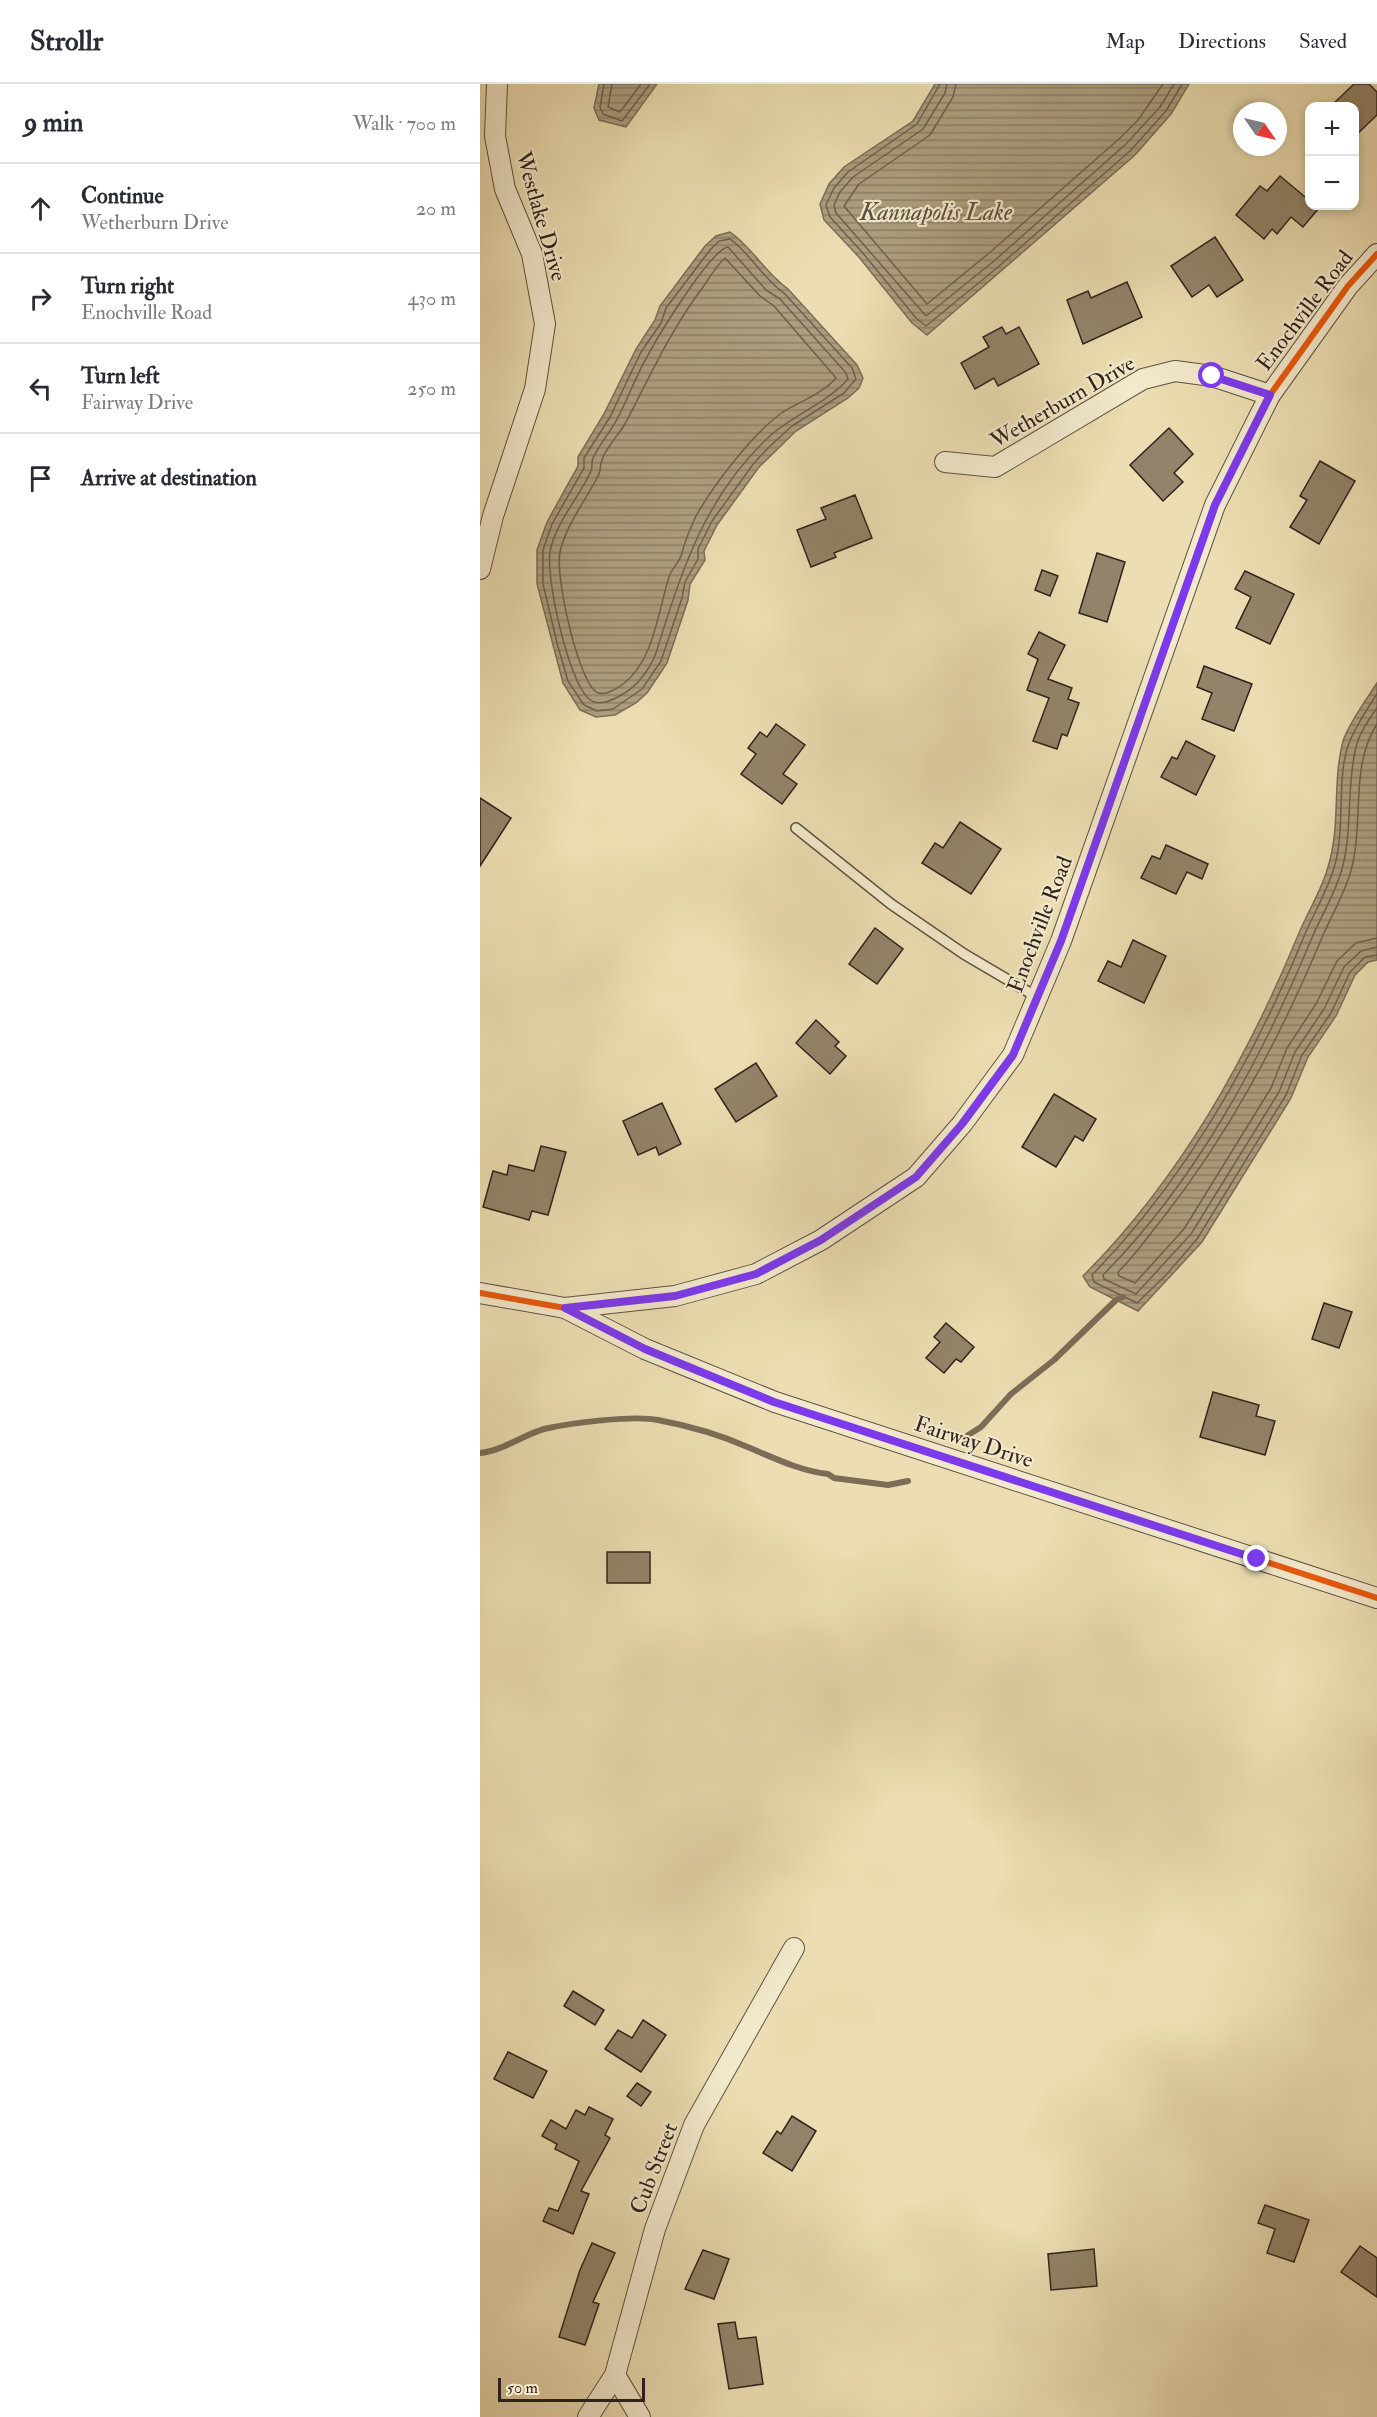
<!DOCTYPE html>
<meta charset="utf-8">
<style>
body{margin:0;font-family:"IM FELL Double Pica",serif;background:#f7f7f7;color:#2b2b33}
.controls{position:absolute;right:18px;top:18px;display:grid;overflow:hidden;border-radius:12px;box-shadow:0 3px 9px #0003}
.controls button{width:54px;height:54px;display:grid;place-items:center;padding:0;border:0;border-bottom:2px solid #e1e1e2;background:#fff;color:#2b2b33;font:30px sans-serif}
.compass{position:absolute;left:753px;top:18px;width:54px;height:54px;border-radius:50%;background:#fff;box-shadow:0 3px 9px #0003;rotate:124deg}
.scale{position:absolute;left:18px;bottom:15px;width:147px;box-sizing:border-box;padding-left:6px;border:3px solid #31231c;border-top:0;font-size:16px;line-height:21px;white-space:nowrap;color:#31231c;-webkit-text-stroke:4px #f3eacd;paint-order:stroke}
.stop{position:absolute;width:18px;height:18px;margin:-14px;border:4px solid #7c3aed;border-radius:50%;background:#fff}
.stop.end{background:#7c3aed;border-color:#fff;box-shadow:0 2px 6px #0008}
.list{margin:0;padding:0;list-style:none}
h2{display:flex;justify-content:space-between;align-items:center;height:78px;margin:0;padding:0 24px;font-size:26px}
h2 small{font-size:20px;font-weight:400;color:#7c7c81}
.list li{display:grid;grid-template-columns:39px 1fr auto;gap:18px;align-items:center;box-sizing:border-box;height:90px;padding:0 24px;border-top:2px solid #e1e1e2}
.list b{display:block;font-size:22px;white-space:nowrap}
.list p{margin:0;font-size:20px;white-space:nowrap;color:#7c7c81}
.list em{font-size:20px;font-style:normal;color:#7c7c81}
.icon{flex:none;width:33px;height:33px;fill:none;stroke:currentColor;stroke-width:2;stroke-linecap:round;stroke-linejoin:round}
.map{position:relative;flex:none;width:897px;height:2333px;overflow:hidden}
header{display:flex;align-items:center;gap:36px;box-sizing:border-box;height:84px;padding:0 30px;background:#fff;border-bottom:2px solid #e1e1e2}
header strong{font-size:28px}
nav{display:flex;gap:33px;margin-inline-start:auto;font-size:21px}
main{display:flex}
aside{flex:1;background:#fff}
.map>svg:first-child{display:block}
.water{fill:url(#water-rules);stroke:#7b6d57;stroke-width:1.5}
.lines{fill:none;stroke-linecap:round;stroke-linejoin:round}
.shore{stroke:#6e604e;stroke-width:1.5}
.stream{stroke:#7b6d57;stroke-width:6}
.building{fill:#92846a;stroke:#31231c;stroke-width:1.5}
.lane-casing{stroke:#605242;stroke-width:12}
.street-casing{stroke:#605242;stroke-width:22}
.lane{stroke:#f3eacd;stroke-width:9}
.street{stroke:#f3eacd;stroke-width:20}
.cycleway-casing{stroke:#f3eacd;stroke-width:10}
.cycleway{stroke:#e8590c;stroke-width:6}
.route{stroke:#7c3aed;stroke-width:8}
.labels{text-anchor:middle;stroke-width:4.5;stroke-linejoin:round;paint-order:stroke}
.street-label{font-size:22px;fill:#31231c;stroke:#f3eacd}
.water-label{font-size:24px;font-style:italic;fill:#5c4e3f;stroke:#f3eacd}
</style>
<header>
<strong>Strollr</strong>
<nav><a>Map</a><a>Directions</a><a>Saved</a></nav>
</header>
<main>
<aside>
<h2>9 min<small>Walk · 700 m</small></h2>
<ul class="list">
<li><svg class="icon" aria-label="ahead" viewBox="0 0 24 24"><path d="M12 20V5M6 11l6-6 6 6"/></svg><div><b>Continue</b><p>Wetherburn Drive</p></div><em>20 m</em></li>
<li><svg class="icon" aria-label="right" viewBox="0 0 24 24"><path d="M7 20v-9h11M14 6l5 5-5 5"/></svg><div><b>Turn right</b><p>Enochville Road</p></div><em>430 m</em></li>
<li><svg class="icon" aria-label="left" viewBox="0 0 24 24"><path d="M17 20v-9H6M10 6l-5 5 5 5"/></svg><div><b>Turn left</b><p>Fairway Drive</p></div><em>250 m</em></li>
<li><svg class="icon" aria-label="arrive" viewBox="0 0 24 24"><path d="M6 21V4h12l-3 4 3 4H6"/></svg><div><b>Arrive at destination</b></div></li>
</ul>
</aside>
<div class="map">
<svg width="897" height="2333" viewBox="0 0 897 2333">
<defs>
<pattern id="water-rules" width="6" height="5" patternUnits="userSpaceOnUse" patternTransform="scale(1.5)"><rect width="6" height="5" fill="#ac9e7f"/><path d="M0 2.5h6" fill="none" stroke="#8d8067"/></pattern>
</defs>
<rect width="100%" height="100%" fill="#ecdeb2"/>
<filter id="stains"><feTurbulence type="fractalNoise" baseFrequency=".00333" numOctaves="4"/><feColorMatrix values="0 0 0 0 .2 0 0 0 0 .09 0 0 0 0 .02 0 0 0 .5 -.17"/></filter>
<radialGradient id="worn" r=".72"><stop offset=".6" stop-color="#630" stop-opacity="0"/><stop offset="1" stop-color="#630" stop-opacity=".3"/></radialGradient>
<!-- water -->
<g class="water">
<polygon points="119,0 177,0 146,43 119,36 114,24"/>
<polygon points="455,0 709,0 691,30 655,71 447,251 432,239 378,172 344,136 340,120 349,100 364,83 433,37"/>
<path d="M250,148C273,164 285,189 308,205L377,281L383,294L379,304L368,314L316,347L279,383L237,441L224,467L225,476L210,500L208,516L187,579L167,609L156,619L135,631L116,633L100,626L83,599L57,500V466L67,438L98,382V373L124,330L156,265L175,236L180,222L225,162L236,152Z"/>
<path d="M897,599V876L888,878L875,891L856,932L828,973L811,1014L722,1158L658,1227L610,1203L603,1192C700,1095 767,975 819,849C828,827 842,806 848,783C861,742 852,699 863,657C869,639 886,616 897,599Z"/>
</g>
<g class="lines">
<!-- shore -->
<g class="shore">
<polyline points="124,0 120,23 123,30 142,37 170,0"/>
<polyline points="132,0 128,23 140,28 161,0"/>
<polyline points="460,0 437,40 368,88 354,104 346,121 350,133 382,168 436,234 446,242 518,183 651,66 686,27 702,0"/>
<polyline points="467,0 465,9 443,45 373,93 360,108 354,121 356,129 446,232 514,177 646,60 680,23 694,0"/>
<polyline points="476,0 473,13 450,51 379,100 364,122 447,220 508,170 640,54 658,36 683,0"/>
<path d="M250,155C271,170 283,195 305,210L372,284L376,295L364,309L312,342L289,363L274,379L232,437L218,465V475L205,498L202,514L181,577L162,605L133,625L117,627L104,621L88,597L78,563L63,500V466L72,440L104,384V374L130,333L161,268L181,239L186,224L230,166L239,157Z"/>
<path d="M248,163L286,206L300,215L366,289L368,295C347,319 315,330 291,351C227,409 201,486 177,566C172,582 158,602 143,610C133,616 118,624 108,614C88,595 66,495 70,468C75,439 99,414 111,387C113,383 111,378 113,374C119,361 129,350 136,337C148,316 155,293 167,273C177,254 230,166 248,163Z"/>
<path d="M245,174L280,212L294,222L356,294C342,310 321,317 303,328C274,348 234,400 216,432C210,445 205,456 202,469C200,478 191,485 189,493C178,527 174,577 143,600C137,605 122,614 115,607C97,591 75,492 80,468C86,441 106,416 118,392C121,387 120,383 121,379C124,365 138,352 145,340C170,292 190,247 223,203C230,193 236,182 245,174Z"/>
<path d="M897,610C887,625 877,640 870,657C855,690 867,747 853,787C846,809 834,829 825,850C774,975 707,1094 612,1191L614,1198L657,1219L687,1190L717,1155L806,1011L822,971L851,929L870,888L885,873L897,871"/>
<path d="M897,624C889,635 879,650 876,663C866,703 873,745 862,785C855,810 841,832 831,856C781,976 716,1097 623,1191L624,1195L656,1210L711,1150L799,1008L815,968L844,925L864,883L881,867L897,863"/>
<path d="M897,640C869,683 885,741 870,790C863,813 850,834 841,856C798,958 748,1052 679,1139C665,1156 654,1173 638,1188L639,1192L655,1199L704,1145L791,1004L807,964L836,920L857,877L876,859L897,854"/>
</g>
<!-- stream -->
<g class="stream">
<polyline points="482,1355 501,1343 531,1310 574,1276 636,1216 643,1213"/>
<path d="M0,1369C22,1367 43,1351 64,1345C90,1339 153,1331 178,1336C210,1342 241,1351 270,1364C296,1375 321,1387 348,1390L354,1394L408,1401L428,1397"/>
</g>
</g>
<!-- building -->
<g class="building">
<polygon points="874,0 889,0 897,8 897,31 874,53 874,22 851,22"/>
<polygon points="800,92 830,117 830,122 839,124 823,143 811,133 797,150 792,145 784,155 756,131 780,102 787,107"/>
<polygon points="735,153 763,196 737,213 729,201 712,213 691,182"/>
<polygon points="647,198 662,233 603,260 587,216 608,207 611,214"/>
<polygon points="522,243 526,250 539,243 559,280 518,302 514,294 495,305 481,279 509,263 503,253"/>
<polygon points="689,344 713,370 694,389 703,398 683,417 650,381"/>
<polygon points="840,377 875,397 839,460 810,443 827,416 820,412"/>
<polygon points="375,411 392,454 354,469 356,473 331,483 317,446 346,435 341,424"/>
<polygon points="617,469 645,478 627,538 599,529"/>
<polygon points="562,486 578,492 570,512 555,506"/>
<polygon points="765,487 814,510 790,560 756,544 771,513 755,505"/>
<polygon points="559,548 585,561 568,595 592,604 588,615 599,619 587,652 582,650 577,665 553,657 569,614 547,606 558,575 548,570"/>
<polygon points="724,582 772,600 754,647 722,635 732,609 717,603"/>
<polygon points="296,640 325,661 303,690 317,700 302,720 261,690 276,670 268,664 280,648 287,653"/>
<polygon points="706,657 735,672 716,711 681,693 692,673 697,675"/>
<polygon points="0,714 31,734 0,782"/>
<polygon points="480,738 521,765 491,810 442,779 455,759 463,764"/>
<polygon points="686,761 728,780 722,795 707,788 696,810 661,794 672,772 680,775"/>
<polygon points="395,844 423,865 397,900 369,880"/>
<polygon points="653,856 686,872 664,919 618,897 628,877 641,883"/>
<polygon points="336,936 359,958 355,962 366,972 350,990 316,959"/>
<polygon points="276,979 297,1012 256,1038 235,1005"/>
<polygon points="574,1010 616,1035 603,1057 595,1052 576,1083 542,1063"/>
<polygon points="182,1019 201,1060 179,1071 176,1063 158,1071 143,1037"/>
<polygon points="61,1062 86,1068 68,1131 52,1127 49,1136 3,1123 13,1087 27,1091 29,1081 54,1087"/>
<polygon points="844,1219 872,1228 859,1264 832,1255"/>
<polygon points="466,1239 494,1263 481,1278 476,1275 464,1289 446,1274 460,1258 454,1253"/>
<polygon points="733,1308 779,1321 776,1332 795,1337 785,1371 720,1353"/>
<rect x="127" y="1468" width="43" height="31"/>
<polygon points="93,1907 124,1926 115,1941 84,1922"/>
<polygon points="163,1936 186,1951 161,1988 125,1965 138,1946 152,1954"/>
<polygon points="28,1968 67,1987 53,2014 14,1995"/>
<polygon points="157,1999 171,2008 161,2022 147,2012"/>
<polygon points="109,2023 133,2035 125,2051 130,2054 101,2107 109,2110 93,2150 63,2137 69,2124 78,2127 99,2077 75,2065 77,2060 62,2052 71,2036 86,2045 96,2026 105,2031"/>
<polygon points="312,2032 336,2047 312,2087 283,2069 297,2047 301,2050"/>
<polygon points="785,2121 829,2136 814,2178 787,2169 795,2145 778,2139"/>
<polygon points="112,2159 135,2169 113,2218 119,2220 105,2261 79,2253 100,2186"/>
<polygon points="880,2162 897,2174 897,2213 861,2188"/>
<polygon points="614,2165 617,2202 571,2206 568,2170"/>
<polygon points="223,2166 249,2175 234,2215 205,2205"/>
<polygon points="255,2238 258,2255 276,2253 283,2300 249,2305 238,2240"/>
</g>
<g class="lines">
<defs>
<polyline id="lane" points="316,744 411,820 484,870 557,913"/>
<g id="street">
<polyline points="465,378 515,383 663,295 695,287 732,292 790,311"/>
<polyline points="0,485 13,432 55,305 65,240 52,170 25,105 15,52 17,0"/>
<polyline points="0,1209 85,1224 195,1212 276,1190 341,1156 436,1093 482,1040 533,971 581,857 735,421 790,311 868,202 897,170"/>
<polyline points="85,1224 165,1265 295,1318 897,1514"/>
<polyline points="135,2291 160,2333"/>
<polyline points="108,2333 135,2291 175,2145 214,2041 314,1864"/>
</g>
</defs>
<!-- lane casing -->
<use href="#lane" class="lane-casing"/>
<!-- street casing -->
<use href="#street" class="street-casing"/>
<!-- lane -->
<use href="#lane" class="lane"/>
<!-- street -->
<use href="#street" class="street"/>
<defs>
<g id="cycleway">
<polyline points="0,1209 85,1224 195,1212 276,1190 341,1156 436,1093 482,1040 533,971 581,857 735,421 790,311 868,202 897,170"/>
<polyline points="85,1224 165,1265 295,1318 897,1514"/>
</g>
</defs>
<!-- cycleway casing -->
<use href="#cycleway" class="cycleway-casing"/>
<!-- cycleway -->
<use href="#cycleway" class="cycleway"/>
</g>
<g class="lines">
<!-- route -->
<polyline class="route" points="732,292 790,311 735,421 581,857 533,971 482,1040 436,1093 341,1156 276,1190 195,1212 85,1224 165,1265 294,1318 777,1475"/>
</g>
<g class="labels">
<!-- street labels -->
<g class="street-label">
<text transform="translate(62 132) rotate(74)" y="8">Westlake Drive</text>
<text transform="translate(824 226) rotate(-53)" y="8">Enochville Road</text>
<text transform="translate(582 317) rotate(-30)" y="8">Wetherburn Drive</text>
<text transform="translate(559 840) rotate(-69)" y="8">Enochville Road</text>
<text transform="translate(494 1357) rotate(18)" y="8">Fairway Drive</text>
<text transform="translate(173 2084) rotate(-69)" y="8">Cub Street</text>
</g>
<!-- water labels -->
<g class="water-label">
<text x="456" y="136">Kannapolis Lake</text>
</g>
</g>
<rect width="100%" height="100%" filter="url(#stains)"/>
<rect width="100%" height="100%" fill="url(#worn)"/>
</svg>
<div class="controls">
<button>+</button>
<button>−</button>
</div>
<svg class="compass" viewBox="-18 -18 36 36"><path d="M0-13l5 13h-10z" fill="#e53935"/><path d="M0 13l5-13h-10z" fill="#7c7c81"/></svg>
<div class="scale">50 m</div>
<div class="stop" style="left:732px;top:292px"></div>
<div class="stop end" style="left:777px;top:1475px"></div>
</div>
</main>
